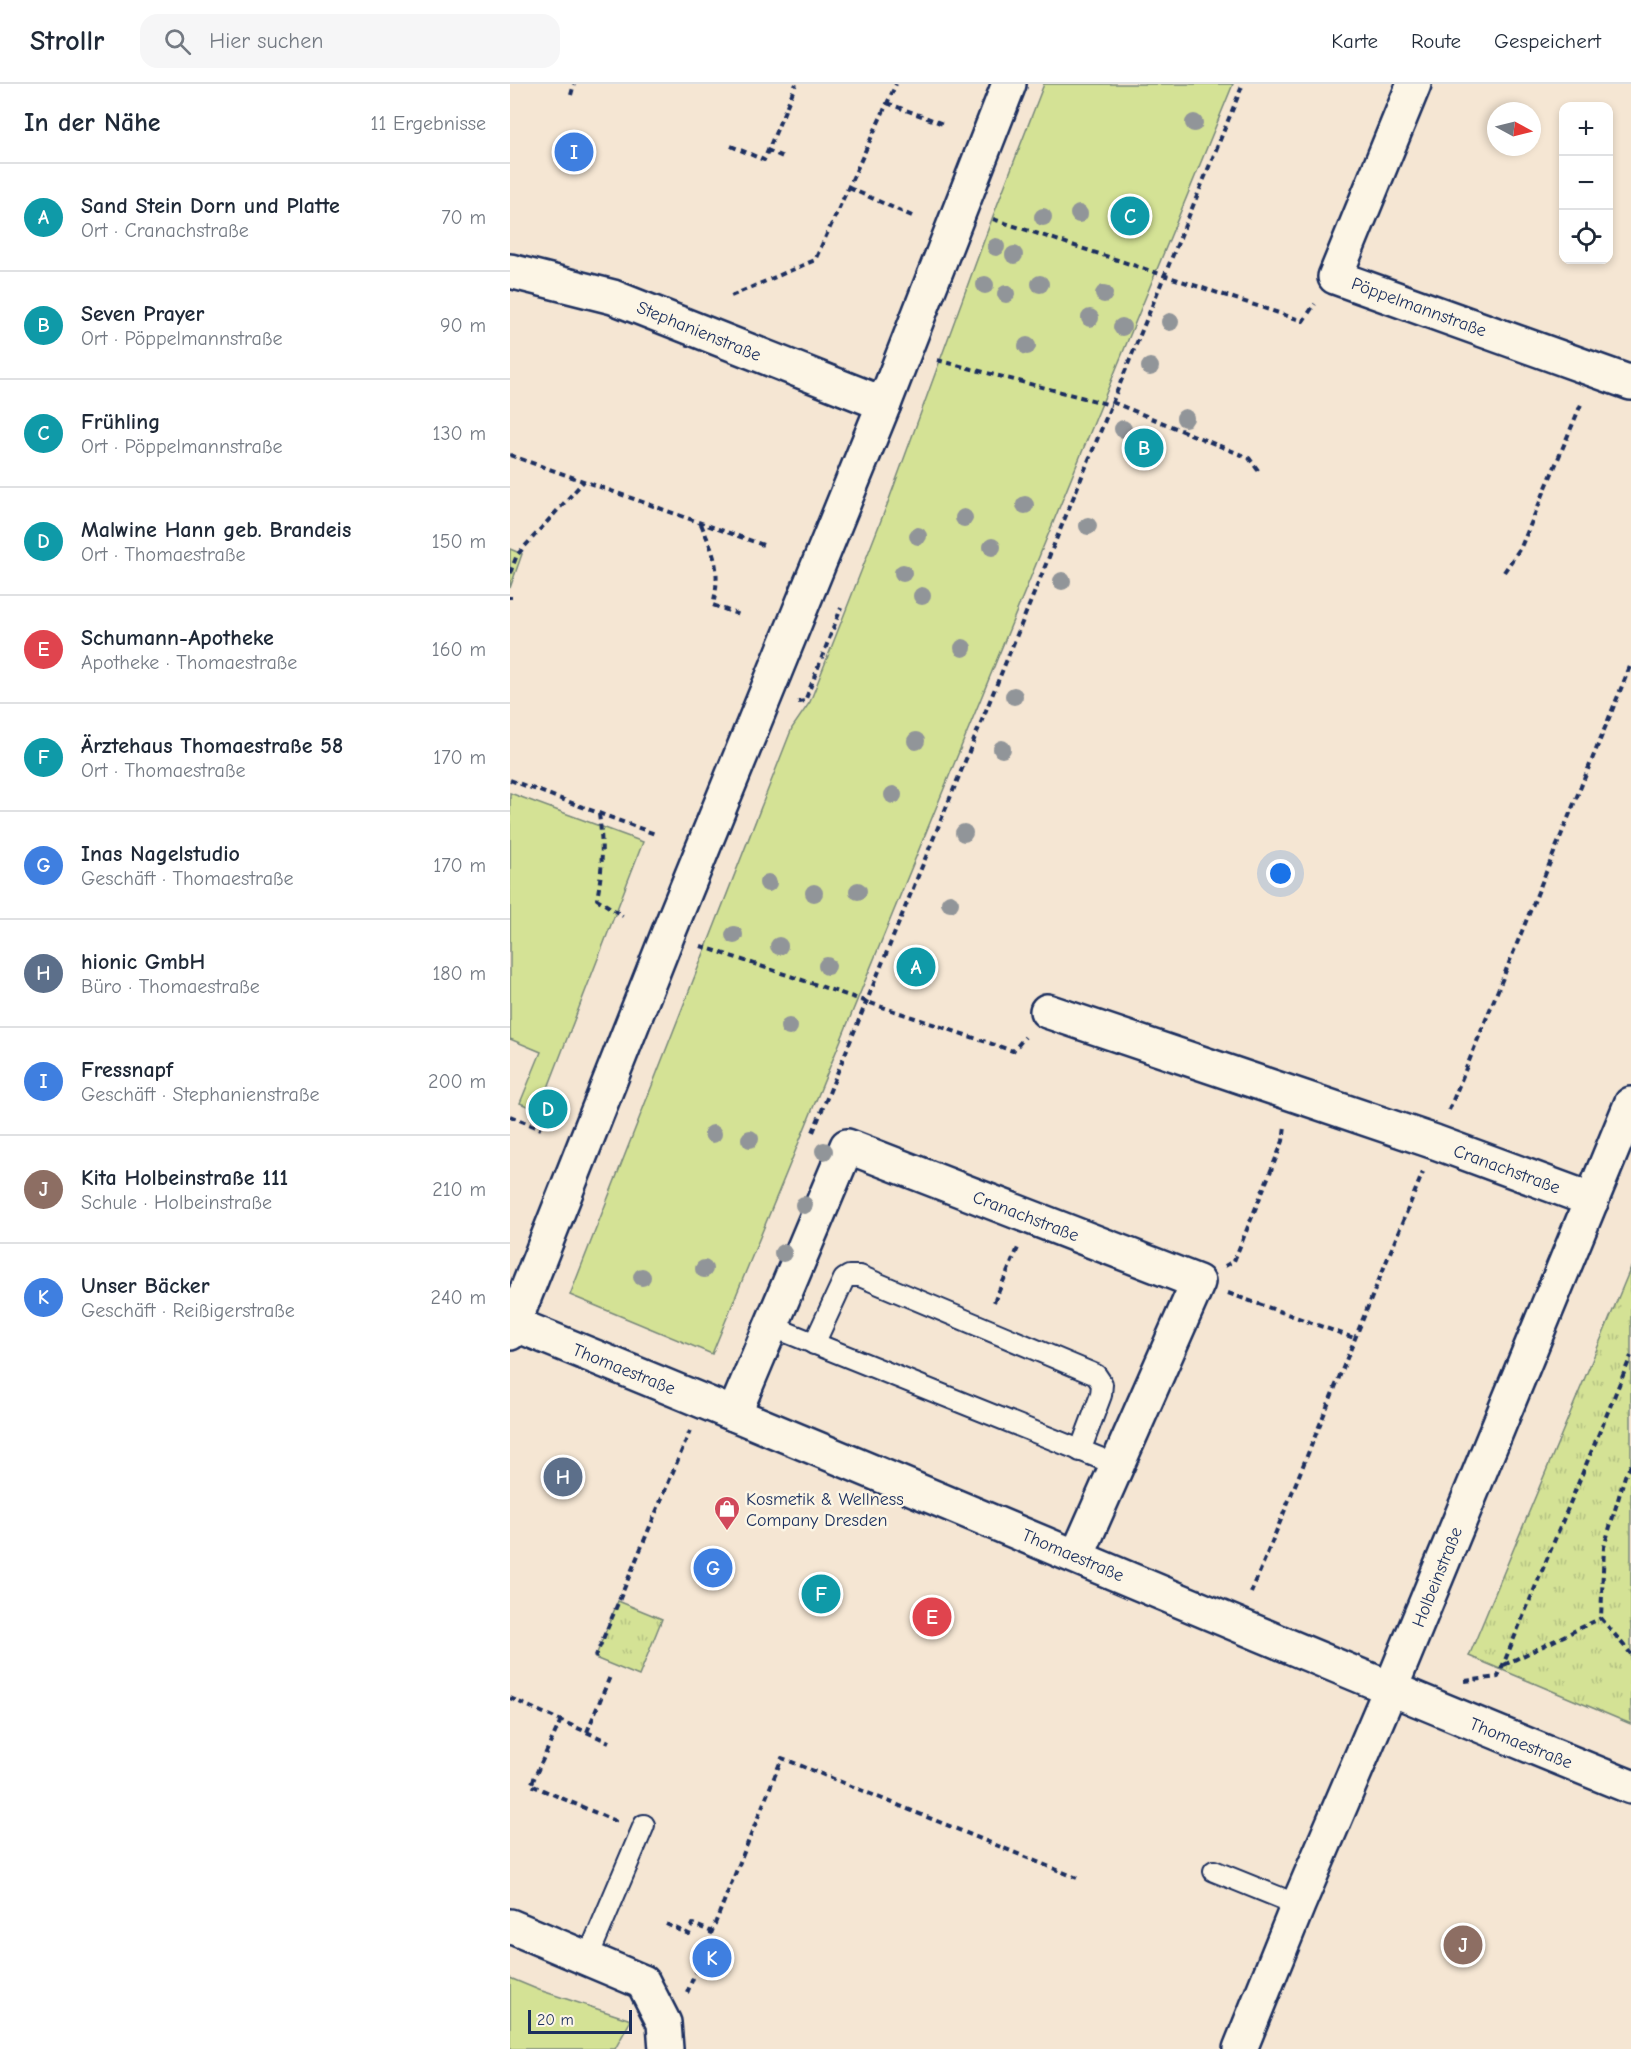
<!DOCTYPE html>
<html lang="de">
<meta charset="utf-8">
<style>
body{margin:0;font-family:"Comic Neue",sans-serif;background:#f6f6f7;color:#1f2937}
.controls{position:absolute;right:18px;top:18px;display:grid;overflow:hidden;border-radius:12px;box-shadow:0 3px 9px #0003}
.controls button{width:54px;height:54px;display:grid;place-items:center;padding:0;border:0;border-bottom:2px solid #e0e1e3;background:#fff;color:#1f2937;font:30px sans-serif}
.compass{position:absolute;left:977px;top:18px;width:54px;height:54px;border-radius:50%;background:#fff;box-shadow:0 3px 9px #0003;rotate:97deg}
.scale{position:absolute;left:18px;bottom:15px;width:104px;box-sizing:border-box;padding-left:6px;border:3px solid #1b2f5e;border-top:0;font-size:16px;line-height:21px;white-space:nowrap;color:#1b2f5e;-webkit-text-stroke:4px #fcf5e5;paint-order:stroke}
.you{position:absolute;left:771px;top:790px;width:21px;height:21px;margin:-15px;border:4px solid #fff;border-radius:50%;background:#1a73e8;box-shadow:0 0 0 9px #1a73e833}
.badge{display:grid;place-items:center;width:39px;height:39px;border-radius:50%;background:#d93025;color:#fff;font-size:20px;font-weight:700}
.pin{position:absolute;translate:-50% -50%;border:3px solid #fff;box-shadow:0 2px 6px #0006}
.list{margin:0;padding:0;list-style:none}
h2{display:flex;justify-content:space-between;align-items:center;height:78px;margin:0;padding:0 24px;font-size:26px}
h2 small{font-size:20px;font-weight:400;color:#747a83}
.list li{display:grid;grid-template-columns:39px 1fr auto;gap:18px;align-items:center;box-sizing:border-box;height:108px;padding:0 24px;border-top:2px solid #e0e1e3}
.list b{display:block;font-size:22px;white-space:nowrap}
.list p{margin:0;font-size:20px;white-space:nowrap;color:#747a83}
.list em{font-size:20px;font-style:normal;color:#747a83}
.icon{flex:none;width:33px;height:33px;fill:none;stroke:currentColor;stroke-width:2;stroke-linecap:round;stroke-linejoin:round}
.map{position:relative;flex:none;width:1121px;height:1965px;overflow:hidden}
header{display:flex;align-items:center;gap:36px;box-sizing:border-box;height:84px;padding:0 30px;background:#fff;border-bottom:2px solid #e0e1e3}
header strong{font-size:28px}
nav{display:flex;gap:33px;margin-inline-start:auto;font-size:21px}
.search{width:420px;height:54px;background:#f6f6f7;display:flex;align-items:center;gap:15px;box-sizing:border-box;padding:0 21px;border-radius:18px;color:#747a83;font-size:22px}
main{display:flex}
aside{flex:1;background:#fff}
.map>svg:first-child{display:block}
.grass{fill:#d4e295;stroke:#78887a;stroke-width:1.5}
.park{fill:url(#park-tufts);stroke:#78887a;stroke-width:1.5}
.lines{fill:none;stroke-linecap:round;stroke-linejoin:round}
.lane-casing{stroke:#1b2f5e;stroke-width:24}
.street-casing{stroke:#1b2f5e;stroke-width:38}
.secondary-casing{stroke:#1b2f5e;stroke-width:38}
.path{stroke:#1b2f5e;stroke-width:4;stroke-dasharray:6 4.5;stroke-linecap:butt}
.lane{stroke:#fcf5e5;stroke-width:20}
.street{stroke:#fcf5e5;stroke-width:33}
.secondary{stroke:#fcf5e5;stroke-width:33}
.tree{fill:#919599}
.labels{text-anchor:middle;stroke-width:5;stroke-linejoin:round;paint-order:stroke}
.street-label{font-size:18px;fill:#1b2f5e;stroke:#fcf5e5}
.poi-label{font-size:18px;fill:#1b2f5e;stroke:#fcf5e5;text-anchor:start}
</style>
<header>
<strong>Strollr</strong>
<div class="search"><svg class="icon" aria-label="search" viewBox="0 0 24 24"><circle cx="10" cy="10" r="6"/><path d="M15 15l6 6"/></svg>Hier suchen</div>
<nav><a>Karte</a><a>Route</a><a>Gespeichert</a></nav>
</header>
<main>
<aside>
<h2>In der Nähe<small>11 Ergebnisse</small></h2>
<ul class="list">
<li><span class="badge" style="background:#0f9aa8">A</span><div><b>Sand Stein Dorn und Platte</b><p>Ort · Cranachstraße</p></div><em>70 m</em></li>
<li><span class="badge" style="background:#0f9aa8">B</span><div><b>Seven Prayer</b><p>Ort · Pöppelmannstraße</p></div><em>90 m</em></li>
<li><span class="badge" style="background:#0f9aa8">C</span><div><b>Frühling</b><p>Ort · Pöppelmannstraße</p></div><em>130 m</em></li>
<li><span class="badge" style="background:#0f9aa8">D</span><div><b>Malwine Hann geb. Brandeis</b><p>Ort · Thomaestraße</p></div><em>150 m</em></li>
<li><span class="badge" style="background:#e0444e">E</span><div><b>Schumann-Apotheke</b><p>Apotheke · Thomaestraße</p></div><em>160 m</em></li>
<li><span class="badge" style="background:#0f9aa8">F</span><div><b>Ärztehaus Thomaestraße 58</b><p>Ort · Thomaestraße</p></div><em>170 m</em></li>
<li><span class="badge" style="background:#3f7fe0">G</span><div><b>Inas Nagelstudio</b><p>Geschäft · Thomaestraße</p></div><em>170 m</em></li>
<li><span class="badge" style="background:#5c6f8a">H</span><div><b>hionic GmbH</b><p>Büro · Thomaestraße</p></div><em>180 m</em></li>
<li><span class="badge" style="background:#3f7fe0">I</span><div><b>Fressnapf</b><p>Geschäft · Stephanienstraße</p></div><em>200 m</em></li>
<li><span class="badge" style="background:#8d6e63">J</span><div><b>Kita Holbeinstraße 111</b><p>Schule · Holbeinstraße</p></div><em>210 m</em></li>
<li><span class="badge" style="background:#3f7fe0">K</span><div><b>Unser Bäcker</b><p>Geschäft · Reißigerstraße</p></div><em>240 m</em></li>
</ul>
</aside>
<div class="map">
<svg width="1121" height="1965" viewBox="0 0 1121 1965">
<defs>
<pattern id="park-tufts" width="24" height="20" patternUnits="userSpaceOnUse" patternTransform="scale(1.5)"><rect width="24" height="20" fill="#d4e295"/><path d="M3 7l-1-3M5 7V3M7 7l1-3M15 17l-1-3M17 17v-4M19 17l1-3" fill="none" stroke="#b5c283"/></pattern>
</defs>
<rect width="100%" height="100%" fill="#f5e6d3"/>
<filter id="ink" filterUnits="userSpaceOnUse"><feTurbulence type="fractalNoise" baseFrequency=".0167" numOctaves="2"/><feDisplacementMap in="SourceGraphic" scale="12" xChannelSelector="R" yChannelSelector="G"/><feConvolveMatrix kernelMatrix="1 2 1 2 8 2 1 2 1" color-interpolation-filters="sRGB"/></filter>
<g filter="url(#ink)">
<!-- grass -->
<g class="grass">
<polygon points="534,0 723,0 202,1270 60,1211 282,644 300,618 377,421 483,132"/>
<polygon points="0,709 133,758 29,1027 10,1019 31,968 0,955"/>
<polygon points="0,1894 29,1906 121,1936 105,1965 0,1965"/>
</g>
<!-- park -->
<g class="park">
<polygon points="0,465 12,470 0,504"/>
<polygon points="1121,1183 1121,1640 959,1572"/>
<polygon points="108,1517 152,1535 129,1592 85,1574"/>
</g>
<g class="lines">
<defs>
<g id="lane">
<polyline points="261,1242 607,1381"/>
<polyline points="304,1260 334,1195 339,1192 350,1192 586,1291 592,1300 591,1311 570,1367"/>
<polyline points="704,1787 788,1821"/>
<polyline points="78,1873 134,1741"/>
</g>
<g id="street">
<polyline points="904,0 825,193 1121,299"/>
<polyline points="0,187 103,213 374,320"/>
<polyline points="537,927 925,1058 1082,1116"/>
<path d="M4,1240C378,1391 747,1552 1121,1703"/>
<polyline points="224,1330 337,1062 688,1198 567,1472"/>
<polyline points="0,1842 133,1898 154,1939 156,1965"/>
<polyline points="730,1965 788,1821 880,1606 1121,1020"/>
</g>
<polyline id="secondary" points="0,1249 158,850 374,320 499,0"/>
</defs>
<!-- lane casing -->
<use href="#lane" class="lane-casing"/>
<!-- street casing -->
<use href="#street" class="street-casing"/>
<!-- secondary casing -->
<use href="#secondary" class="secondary-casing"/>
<!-- path -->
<g class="path">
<polyline points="61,11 64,0"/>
<polyline points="377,19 433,40"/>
<polyline points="221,62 254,76 286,0"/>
<polyline points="257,66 273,73"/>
<polyline points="339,104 402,132"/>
<polyline points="483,135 793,237 805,220"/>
<polyline points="221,212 305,176 386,0"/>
<polyline points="427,276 601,321"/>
<polyline points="602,318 739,374 750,389"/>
<polyline points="0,371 256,462"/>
<path d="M191,440C205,472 211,486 203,521L230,531"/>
<polyline points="994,488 1011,463 1072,318"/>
<polyline points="0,489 7,471 74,397"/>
<polyline points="0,512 0,515"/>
<polyline points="288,618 295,617 331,524"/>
<polyline points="0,696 145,750"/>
<path d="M89,730C93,760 93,784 87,815L113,832"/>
<polyline points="191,862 503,967 515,953"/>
<polyline points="939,1026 1121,580"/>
<polyline points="0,1032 31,1045"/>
<polyline points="303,1048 733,0"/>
<polyline points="715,1182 724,1177 773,1057 775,1042"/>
<polyline points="718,1209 844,1254"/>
<polyline points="484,1218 508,1164"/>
<polyline points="1121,1381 1115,1392 1094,1463 1091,1534 1121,1570"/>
<polyline points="741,1509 913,1088"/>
<polyline points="85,1574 180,1347"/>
<polyline points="994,1581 1091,1534"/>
<polyline points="955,1597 988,1593 1121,1272"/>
<polyline points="0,1614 99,1658"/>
<polyline points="51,1636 21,1701 105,1737 103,1740"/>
<polyline points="77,1648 101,1590"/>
<polyline points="156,1840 179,1850 183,1840 202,1848"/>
<polyline points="177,1909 272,1674 567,1794"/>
</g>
<!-- lane -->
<use href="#lane" class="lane"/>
<!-- street -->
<use href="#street" class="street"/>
<!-- secondary -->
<use href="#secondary" class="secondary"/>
</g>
<!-- trees -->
<g class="tree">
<circle cx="684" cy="39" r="9"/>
<circle cx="569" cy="130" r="9"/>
<circle cx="533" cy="133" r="9"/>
<circle cx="486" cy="163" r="9"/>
<circle cx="504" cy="171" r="9"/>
<circle cx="530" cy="200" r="9"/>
<circle cx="475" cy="201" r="9"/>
<circle cx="496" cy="210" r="9"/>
<circle cx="594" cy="210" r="9"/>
<circle cx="580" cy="234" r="9"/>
<circle cx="660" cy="238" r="9"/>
<circle cx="612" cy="243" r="9"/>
<circle cx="517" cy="262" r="9"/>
<circle cx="640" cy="283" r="9"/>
<circle cx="675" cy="334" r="9"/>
<circle cx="613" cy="345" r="9"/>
<circle cx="515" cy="421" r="9"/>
<circle cx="454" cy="434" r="9"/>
<circle cx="578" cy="442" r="9"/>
<circle cx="408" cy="452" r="9"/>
<circle cx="482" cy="463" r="9"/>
<circle cx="393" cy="489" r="9"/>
<circle cx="552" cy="497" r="9"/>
<circle cx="412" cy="512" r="9"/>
<circle cx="453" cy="564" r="9"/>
<circle cx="504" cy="612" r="9"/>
<circle cx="406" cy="657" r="9"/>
<circle cx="492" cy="665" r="9"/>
<circle cx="383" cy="711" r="9"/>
<circle cx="454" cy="749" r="9"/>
<circle cx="258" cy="799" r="9"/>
<circle cx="348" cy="807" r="9"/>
<circle cx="304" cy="809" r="9"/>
<circle cx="440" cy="819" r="9"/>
<circle cx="224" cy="851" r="9"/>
<circle cx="269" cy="862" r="9"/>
<circle cx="317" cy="882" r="9"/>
<circle cx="279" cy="943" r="9"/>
<circle cx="203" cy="1050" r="9"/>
<circle cx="240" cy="1055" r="9"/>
<circle cx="314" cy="1067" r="9"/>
<circle cx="294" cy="1121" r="9"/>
<circle cx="273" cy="1169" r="9"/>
<circle cx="194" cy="1185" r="9"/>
<circle cx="132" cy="1193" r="9"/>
</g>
</g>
<!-- icons -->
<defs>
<symbol id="shop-pin" viewBox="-11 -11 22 30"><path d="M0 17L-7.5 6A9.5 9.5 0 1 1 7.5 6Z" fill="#d1495b" stroke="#fcf5e5"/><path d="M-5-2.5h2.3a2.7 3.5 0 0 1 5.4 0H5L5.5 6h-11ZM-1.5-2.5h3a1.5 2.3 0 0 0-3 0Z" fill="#fff"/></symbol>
</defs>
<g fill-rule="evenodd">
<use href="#shop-pin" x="202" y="1410" width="30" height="40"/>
</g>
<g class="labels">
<!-- street labels -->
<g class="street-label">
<text transform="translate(909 223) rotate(20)" y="6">Pöppelmannstraße</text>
<text transform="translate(189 247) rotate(22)" y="6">Stephanienstraße</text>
<text transform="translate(997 1085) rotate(20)" y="6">Cranachstraße</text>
<text transform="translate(516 1132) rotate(21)" y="6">Cranachstraße</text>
<text transform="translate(114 1285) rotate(22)" y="6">Thomaestraße</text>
<text transform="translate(563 1471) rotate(23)" y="6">Thomaestraße</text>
<text transform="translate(927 1493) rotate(-68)" y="6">Holbeinstraße</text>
<text transform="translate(1011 1659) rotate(22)" y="6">Thomaestraße</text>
</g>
<!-- poi labels -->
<g class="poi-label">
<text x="236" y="1421">Kosmetik &amp; Wellness<tspan x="236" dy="21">Company Dresden</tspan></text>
</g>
</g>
</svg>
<div class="controls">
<button>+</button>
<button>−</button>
<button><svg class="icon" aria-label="locate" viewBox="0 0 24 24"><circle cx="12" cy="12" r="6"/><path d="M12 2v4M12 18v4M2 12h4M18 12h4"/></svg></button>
</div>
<svg class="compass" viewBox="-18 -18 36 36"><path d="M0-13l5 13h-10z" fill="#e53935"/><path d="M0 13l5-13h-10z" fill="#747a83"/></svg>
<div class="scale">20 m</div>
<div class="you"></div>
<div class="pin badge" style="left:406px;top:883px;background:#0f9aa8">A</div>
<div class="pin badge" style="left:634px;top:364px;background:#0f9aa8">B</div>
<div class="pin badge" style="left:620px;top:132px;background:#0f9aa8">C</div>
<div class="pin badge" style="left:38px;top:1025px;background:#0f9aa8">D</div>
<div class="pin badge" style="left:422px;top:1533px;background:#e0444e">E</div>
<div class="pin badge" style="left:311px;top:1510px;background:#0f9aa8">F</div>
<div class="pin badge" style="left:203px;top:1484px;background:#3f7fe0">G</div>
<div class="pin badge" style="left:53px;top:1393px;background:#5c6f8a">H</div>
<div class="pin badge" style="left:64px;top:68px;background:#3f7fe0">I</div>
<div class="pin badge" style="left:953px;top:1861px;background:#8d6e63">J</div>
<div class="pin badge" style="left:202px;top:1874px;background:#3f7fe0">K</div>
</div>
</main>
